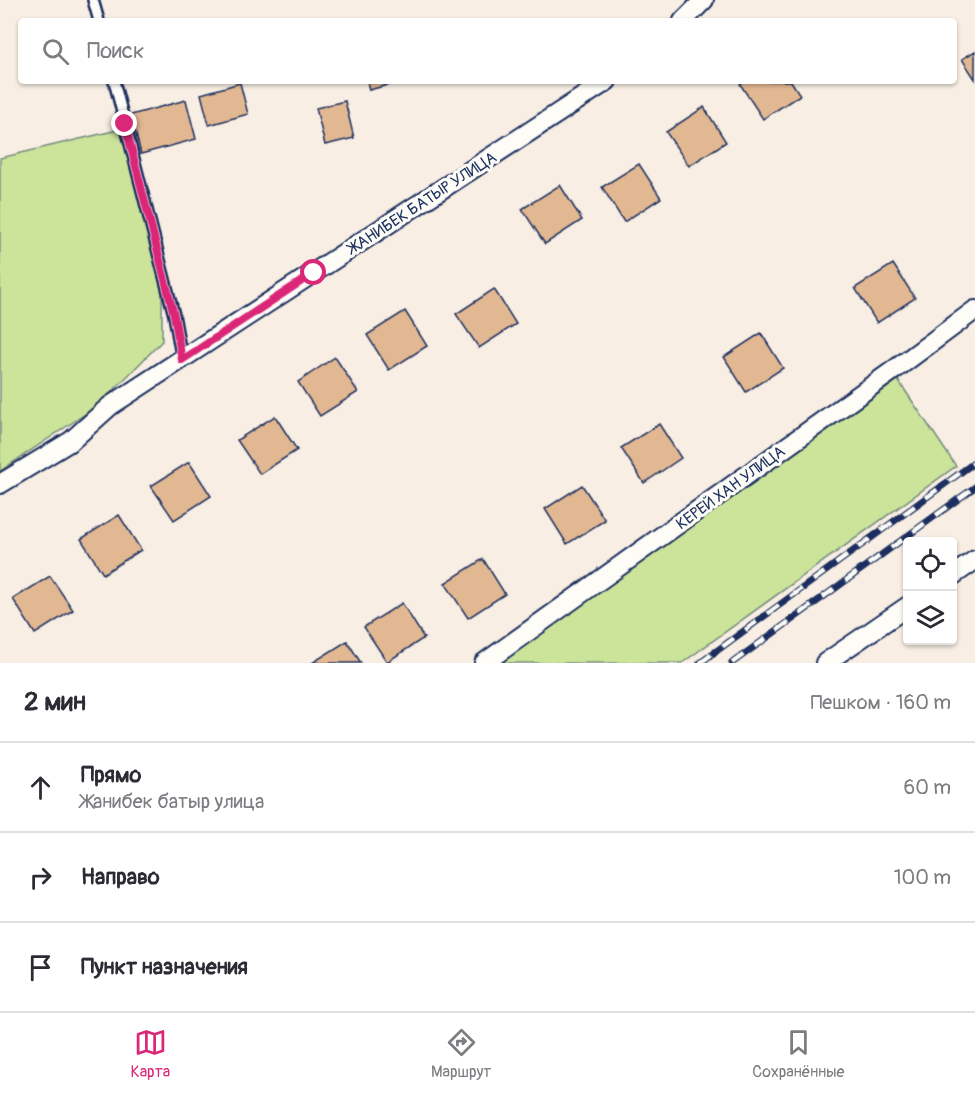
<!DOCTYPE html>
<html lang="ru">
<meta charset="utf-8">
<style>
body{margin:0;font-family:Pangolin,sans-serif;background:#f7f7f7;color:#2b2b33}
.controls{position:absolute;right:18px;bottom:18px;display:grid;overflow:hidden;border-radius:6px;box-shadow:0 2px 4px #0004}
.controls button{width:54px;height:54px;display:grid;place-items:center;padding:0;border:0;border-bottom:2px solid #e1e1e2;background:#fff;color:#2b2b33;font:30px sans-serif}
.stop{position:absolute;width:18px;height:18px;margin:-14px;border:4px solid #db2777;border-radius:50%;background:#fff}
.stop.end{background:#db2777;border-color:#fff;box-shadow:0 2px 6px #0008}
.list{margin:0;padding:0;list-style:none}
h2{display:flex;justify-content:space-between;align-items:center;height:78px;margin:0;padding:0 24px;font-size:26px}
h2 small{font-size:20px;font-weight:400;color:#7c7c81}
.list li{display:grid;grid-template-columns:39px 1fr auto;gap:18px;align-items:center;box-sizing:border-box;height:90px;padding:0 24px;border-top:2px solid #e1e1e2}
.list b{display:block;font-size:22px;white-space:nowrap}
.list p{margin:0;font-size:20px;white-space:nowrap;color:#7c7c81}
.list em{font-size:20px;font-style:normal;color:#7c7c81}
.icon{flex:none;width:33px;height:33px;fill:none;stroke:currentColor;stroke-width:2;stroke-linecap:round;stroke-linejoin:round}
.map{position:relative;flex:none;width:975px;height:663px;overflow:hidden}
.search{position:absolute;background:#fff;box-shadow:0 2px 4px #0004;left:18px;right:18px;top:18px;height:66px;display:flex;align-items:center;gap:15px;box-sizing:border-box;padding:0 21px;border-radius:6px;color:#7c7c81;font-size:22px}
.sheet{height:348px;background:#fff}
nav{display:flex;justify-content:space-around;align-items:center;box-sizing:border-box;height:84px;border-top:2px solid #e1e1e2;background:#fff;font-size:16px;color:#7c7c81}
nav a{display:grid;justify-items:center;gap:3px}
nav .on{color:#db2777}
.map>svg:first-child{display:block}
.green{fill:#cbe49a;stroke:#738a7c;stroke-width:1.5}
.building{fill:#e2b892;stroke:#1b2f5e;stroke-width:1.5}
.lines{fill:none;stroke-linecap:round;stroke-linejoin:round}
.service-casing{stroke:#1b2f5e;stroke-width:14}
.minor-casing{stroke:#1b2f5e;stroke-width:22}
.service{stroke:#fdfcf7;stroke-width:9}
.minor{stroke:#fdfcf7;stroke-width:18}
.rail-casing{stroke:#1b2f5e;stroke-width:7}
.rail{stroke:#fdfcf7;stroke-width:4.5;stroke-dasharray:14;stroke-linecap:butt}
.route{stroke:#db2777;stroke-width:8}
.labels{text-anchor:middle;stroke-width:6;stroke-linejoin:round;paint-order:stroke}
.street-label{font-size:16px;fill:#1b2f5e;stroke:#fdfcf7}
</style>
<div class="map">
<svg width="975" height="663" viewBox="0 0 975 663">
<rect width="100%" height="100%" fill="#f8eee3"/>
<filter id="ink" filterUnits="userSpaceOnUse"><feTurbulence type="fractalNoise" baseFrequency=".0167" numOctaves="2"/><feDisplacementMap in="SourceGraphic" scale="12" xChannelSelector="R" yChannelSelector="G"/><feConvolveMatrix kernelMatrix="1 2 1 2 8 2 1 2 1" color-interpolation-filters="sRGB"/></filter>
<g filter="url(#ink)">
<!-- green -->
<g class="green">
<polygon points="126,128 162,275 162,341 100,404 0,471 0,158"/>
<polygon points="898,380 956,466 682,663 493,663"/>
</g>
<!-- building -->
<g class="building">
<polygon points="975,51 975,79 962,59"/>
<polygon points="367,81 403,81 369,90"/>
<polygon points="745,81 791,81 800,95 763,119 740,84"/>
<polygon points="240,83 248,114 209,125 201,94"/>
<polygon points="186,100 196,139 141,154 131,115"/>
<polygon points="345,101 354,138 325,145 316,108"/>
<polygon points="704,107 726,142 689,166 666,132"/>
<polygon points="639,164 661,198 624,222 602,187"/>
<polygon points="560,185 582,220 545,244 522,209"/>
<polygon points="893,264 915,298 877,323 855,288"/>
<polygon points="494,289 516,324 479,348 456,314"/>
<polygon points="405,311 427,346 389,370 367,335"/>
<polygon points="761,333 783,368 746,392 724,357"/>
<polygon points="335,357 358,392 320,416 298,382"/>
<polygon points="275,416 297,450 260,474 237,440"/>
<polygon points="659,424 681,458 644,483 621,448"/>
<polygon points="189,462 211,496 174,520 151,486"/>
<polygon points="582,485 605,520 567,544 545,509"/>
<polygon points="119,515 141,550 103,574 81,539"/>
<polygon points="483,559 505,594 468,618 445,583"/>
<polygon points="50,576 73,610 35,634 13,599"/>
<polygon points="402,603 424,638 387,662 364,627"/>
<polygon points="347,641 361,663 312,663"/>
</g>
<g class="lines">
<defs>
<g id="service">
<polyline points="93,0 99,21"/>
<polyline points="114,81 174,315 182,360"/>
</g>
<g id="minor">
<polyline points="683,21 704,0"/>
<polyline points="0,484 71,441 110,406 607,81"/>
<polyline points="952,576 975,560"/>
<polyline points="484,663 905,362 975,310"/>
<polyline points="825,663 908,606"/>
</g>
</defs>
<!-- service casing -->
<use href="#service" class="service-casing"/>
<!-- minor casing -->
<use href="#minor" class="minor-casing"/>
<!-- service -->
<use href="#service" class="service"/>
<!-- minor -->
<use href="#minor" class="minor"/>
<defs>
<g id="rail">
<polyline points="700,663 975,462"/>
<polyline points="732,663 975,487"/>
</g>
</defs>
<!-- rail casing -->
<use href="#rail" class="rail-casing"/>
<!-- rail -->
<use href="#rail" class="rail"/>
</g>
</g>
<g class="lines" filter="url(#ink)">
<!-- route -->
<polyline class="route" points="125,124 174,315 182,360 314,273"/>
</g>
<g class="labels">
<!-- street labels -->
<g class="street-label">
<text transform="translate(422 202) rotate(-33)" y="6">ЖАНИБЕК БАТЫР УЛИЦА</text>
<text transform="translate(730 487) rotate(-36)" y="6">КЕРЕЙ ХАН УЛИЦА</text>
</g>
</g>
</svg>
<div class="controls">
<button><svg class="icon" aria-label="locate" viewBox="0 0 24 24"><circle cx="12" cy="12" r="6"/><path d="M12 2v4M12 18v4M2 12h4M18 12h4"/></svg></button>
<button><svg class="icon" aria-label="layers" viewBox="0 0 24 24"><path d="M12 4l9 5-9 5-9-5zM3 14l9 5 9-5"/></svg></button>
</div>
<div class="stop" style="left:314px;top:273px"></div>
<div class="stop end" style="left:125px;top:124px"></div>
<div class="search"><svg class="icon" aria-label="search" viewBox="0 0 24 24"><circle cx="10" cy="10" r="6"/><path d="M15 15l6 6"/></svg>Поиск</div>
</div>
<section class="sheet">
<h2>2 мин<small>Пешком · 160 m</small></h2>
<ul class="list">
<li><svg class="icon" aria-label="ahead" viewBox="0 0 24 24"><path d="M12 20V5M6 11l6-6 6 6"/></svg><div><b>Прямо</b><p>Жанибек батыр улица</p></div><em>60 m</em></li>
<li><svg class="icon" aria-label="right" viewBox="0 0 24 24"><path d="M7 20v-9h11M14 6l5 5-5 5"/></svg><div><b>Направо</b></div><em>100 m</em></li>
<li><svg class="icon" aria-label="arrive" viewBox="0 0 24 24"><path d="M6 21V4h12l-3 4 3 4H6"/></svg><div><b>Пункт назначения</b></div></li>
</ul>
</section>
<nav>
<a class="on"><svg class="icon" aria-label="map" viewBox="0 0 24 24"><path d="M3 6l6-2 6 2 6-2v14l-6 2-6-2-6 2zM9 4v14M15 6v14"/></svg>Карта</a>
<a><svg class="icon" aria-label="directions" viewBox="0 0 24 24"><path d="M12 3l9 9-9 9-9-9zM9 14v-3h6M13 9l2 2-2 2"/></svg>Маршрут</a>
<a><svg class="icon" aria-label="saved" viewBox="0 0 24 24"><path d="M7 4h10v16l-5-4-5 4z"/></svg>Сохранённые</a>
</nav>
